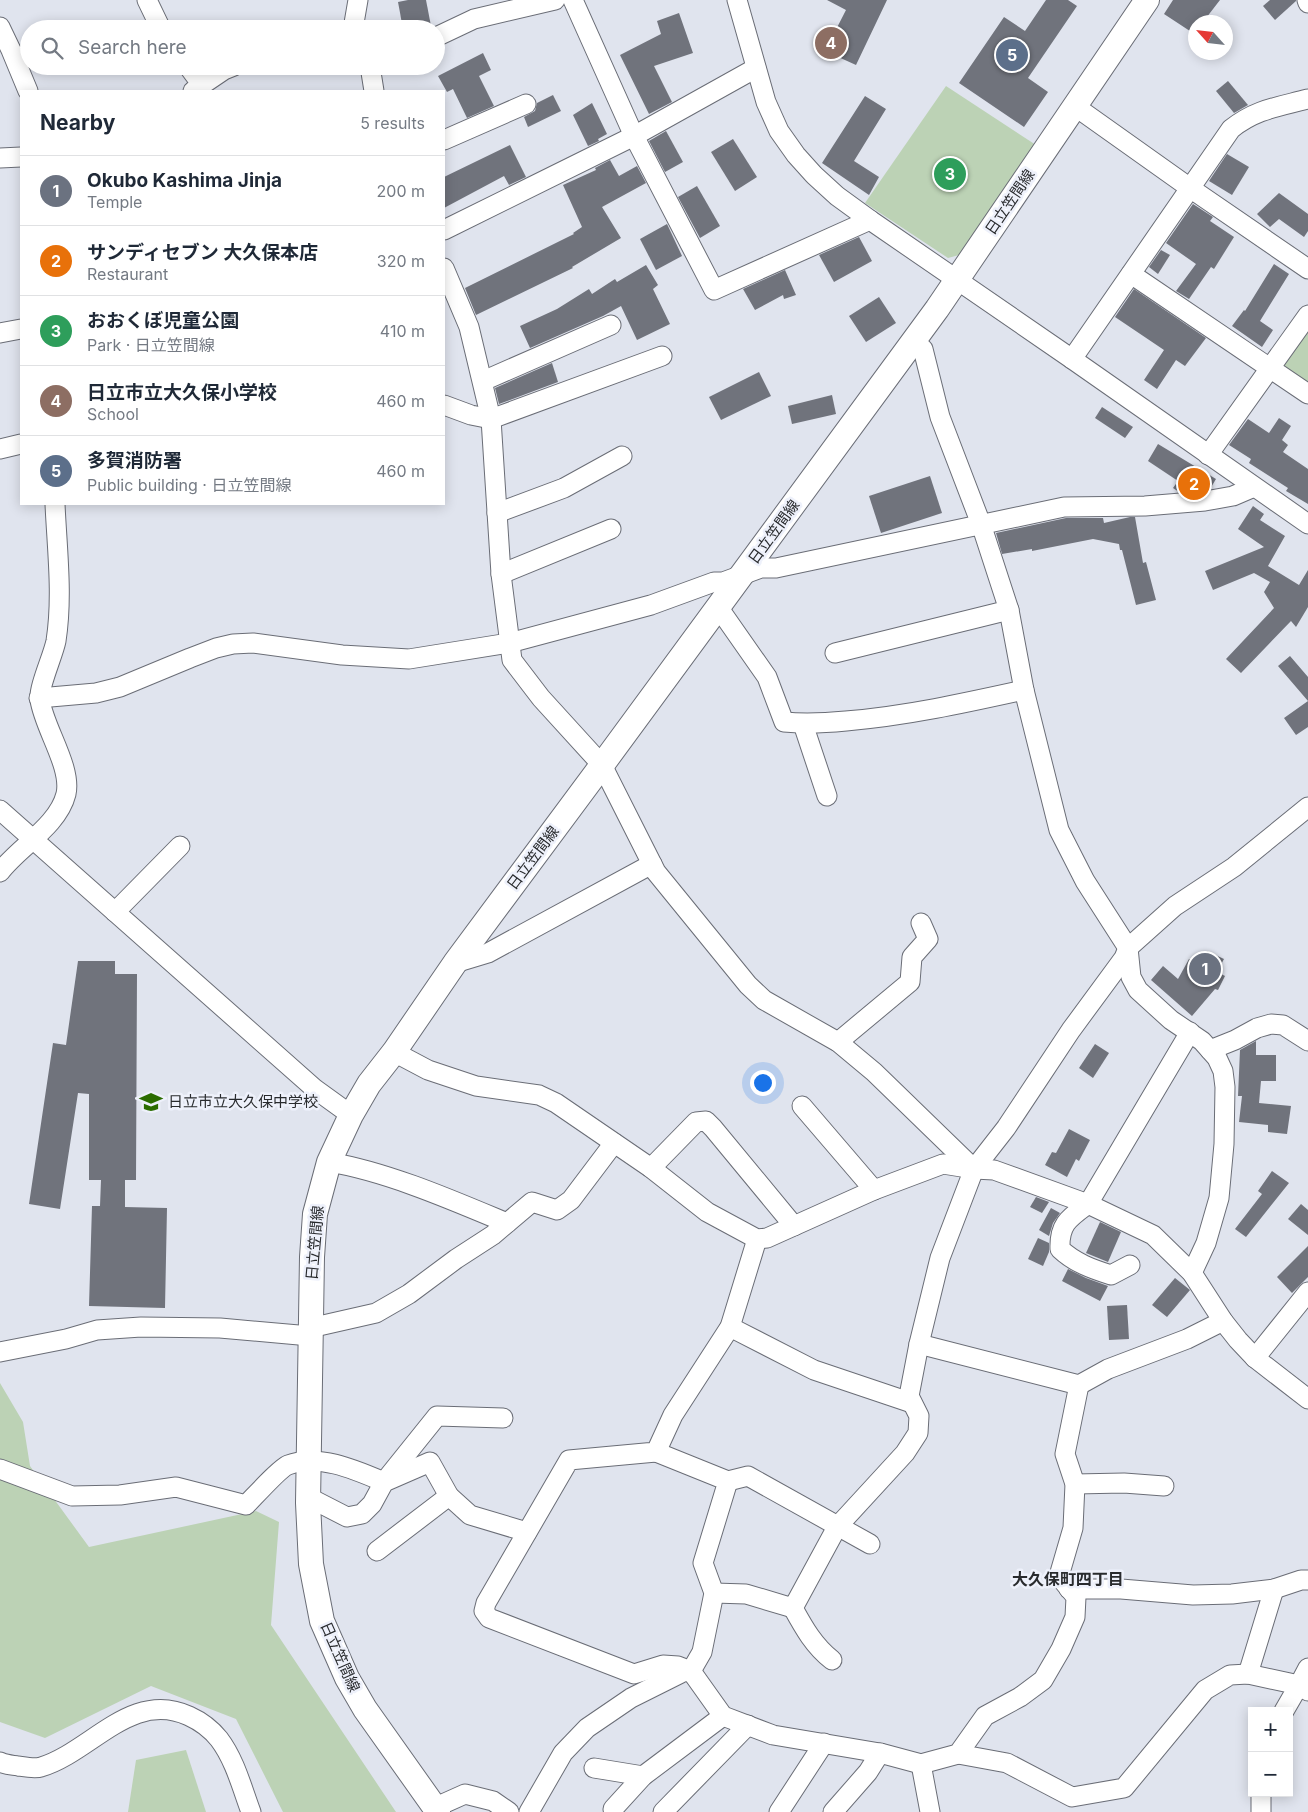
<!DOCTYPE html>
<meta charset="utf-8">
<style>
body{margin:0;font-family:Inter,"Noto Sans JP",sans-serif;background:#f2f2f3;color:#1f2937}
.controls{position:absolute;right:15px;bottom:15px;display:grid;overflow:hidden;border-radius:0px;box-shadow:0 2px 12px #0003}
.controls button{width:45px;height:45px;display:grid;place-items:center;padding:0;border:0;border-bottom:1px solid #e0e1e3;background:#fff;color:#1f2937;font:25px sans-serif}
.compass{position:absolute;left:1188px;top:15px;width:45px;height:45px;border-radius:50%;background:#fff;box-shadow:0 2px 12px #0003;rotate:297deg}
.you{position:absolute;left:762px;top:1082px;width:18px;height:18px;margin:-12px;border:4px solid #fff;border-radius:50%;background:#1a73e8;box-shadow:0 0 0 8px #1a73e833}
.badge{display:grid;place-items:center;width:32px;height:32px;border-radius:50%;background:#0f766e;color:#fff;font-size:16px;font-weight:700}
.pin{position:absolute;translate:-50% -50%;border:2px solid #fff;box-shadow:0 1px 5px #0006}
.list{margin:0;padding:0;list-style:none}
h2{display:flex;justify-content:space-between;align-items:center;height:65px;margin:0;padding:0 20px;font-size:21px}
h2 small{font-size:16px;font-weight:400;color:#747a83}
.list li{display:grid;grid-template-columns:32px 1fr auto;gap:15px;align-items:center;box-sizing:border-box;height:70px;padding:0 20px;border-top:1px solid #e0e1e3}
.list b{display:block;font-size:19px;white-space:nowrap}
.list p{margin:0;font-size:16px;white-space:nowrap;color:#747a83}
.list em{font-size:16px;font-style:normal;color:#747a83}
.icon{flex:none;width:28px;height:28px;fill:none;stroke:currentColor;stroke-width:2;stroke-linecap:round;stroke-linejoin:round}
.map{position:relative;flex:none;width:1308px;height:1812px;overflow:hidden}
.search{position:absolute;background:#fff;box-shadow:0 2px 12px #0003;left:20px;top:20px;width:425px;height:55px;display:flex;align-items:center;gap:12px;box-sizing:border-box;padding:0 18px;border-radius:28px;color:#747a83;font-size:19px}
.panel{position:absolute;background:#fff;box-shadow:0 2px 12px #0003;left:20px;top:90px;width:425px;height:415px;border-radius:0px}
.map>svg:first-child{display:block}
.green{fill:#bcd2b5}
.building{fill:#70737c}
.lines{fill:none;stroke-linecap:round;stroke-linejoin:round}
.minor-casing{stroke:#6a6d76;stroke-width:21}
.major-casing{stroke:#6a6d76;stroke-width:26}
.minor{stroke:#fff;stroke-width:19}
.major{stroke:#fff;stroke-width:24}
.labels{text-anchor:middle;stroke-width:5;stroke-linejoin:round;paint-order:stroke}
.street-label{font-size:15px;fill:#292b2e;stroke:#eef1fb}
.poi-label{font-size:15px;fill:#292b2e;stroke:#eef1fb;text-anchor:start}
.neighbourhood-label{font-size:16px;font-weight:bold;fill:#292b2e;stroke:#eef1fb}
</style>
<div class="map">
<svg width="1308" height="1812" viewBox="0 0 1308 1812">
<rect width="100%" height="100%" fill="#e0e4ee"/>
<!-- green -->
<g class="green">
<polygon points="946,86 1036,145 959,255 948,258 865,203"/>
<polygon points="1308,322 1308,388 1279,363"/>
<polygon points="0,1383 23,1422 30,1466 89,1547 256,1511 279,1522 271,1625 396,1812 283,1812 236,1719 151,1686 45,1738 0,1722"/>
<polygon points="186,1750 206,1812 128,1812 136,1760"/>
</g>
<!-- building -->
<g class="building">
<polygon points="408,0 426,0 431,26 416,29 403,29 398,2"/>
<polygon points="827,0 887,0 856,65 825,51 846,10"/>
<polygon points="1046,0 1068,0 1077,6 1028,78 1048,92 1024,127 959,83 1004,17 1025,31"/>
<polygon points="1173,0 1220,0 1203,22 1196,22 1196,35 1164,14"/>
<polygon points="1270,0 1296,0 1296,1 1275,20 1263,6"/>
<polygon points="679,13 693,53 654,66 672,102 649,114 620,55 661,34 657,21"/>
<polygon points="483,53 491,70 479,76 494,106 467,118 453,89 447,92 438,76"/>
<polygon points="1228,81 1248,105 1234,113 1216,91"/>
<polygon points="553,95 561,111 528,127 524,117 535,111 537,103"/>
<polygon points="865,96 886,109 854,161 879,177 869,195 822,163"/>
<polygon points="592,103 607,134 598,139 599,141 588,146 573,115"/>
<polygon points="666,131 683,162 665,172 649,141"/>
<polygon points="733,139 757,177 735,191 711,152"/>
<polygon points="510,145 526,177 509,185 504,176 444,208 444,177"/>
<polygon points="1227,154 1249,167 1232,195 1209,181"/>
<polygon points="610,160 619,176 637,166 646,183 602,207 621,238 572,267 573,268 476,315 465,288 574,234 573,233 582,227 563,185 596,170 595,168"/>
<polygon points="697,186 720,226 700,238 678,197"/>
<polygon points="1279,193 1308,214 1308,231 1304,237 1279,219 1270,227 1257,214"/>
<polygon points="1193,204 1213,217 1210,221 1234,237 1214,269 1211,267 1189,299 1176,291 1196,264 1166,243"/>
<polygon points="667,224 682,256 656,270 640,239"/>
<polygon points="859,237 872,261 834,282 819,255"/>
<polygon points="1161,250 1170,255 1158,274 1149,267"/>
<polygon points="1274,264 1289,274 1260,321 1273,330 1262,347 1232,326 1244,310 1245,311"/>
<polygon points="646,265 658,285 653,289 670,324 637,340 621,306 603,316 530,348 520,326 557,309 589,289 592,294 615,279 617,282"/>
<polygon points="785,270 796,295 784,299 783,295 755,310 743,289"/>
<polygon points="1134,289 1206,338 1185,366 1176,360 1157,389 1144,380 1164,350 1115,317"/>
<polygon points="879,297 896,323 866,342 849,316"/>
<polygon points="552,363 558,382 499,404 495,388"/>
<polygon points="759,372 771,396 721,420 709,397"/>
<polygon points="832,395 836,414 792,424 788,406"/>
<polygon points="1102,407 1133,427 1125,438 1095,418"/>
<polygon points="1279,418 1291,426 1282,440 1288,445 1283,452 1308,469 1308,504 1286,491 1288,488 1249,463 1251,459 1229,445 1248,419 1269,433"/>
<polygon points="1158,444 1216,479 1210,489 1179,492 1173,488 1178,481 1148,461"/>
<polygon points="930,476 942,513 881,533 869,496"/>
<polygon points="1253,506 1264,514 1260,520 1285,536 1268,566 1299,585 1308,570 1308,607 1296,627 1291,621 1241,673 1226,659 1274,608 1264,592 1270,582 1254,573 1213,590 1205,571 1264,547 1238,529"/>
<polygon points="1130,517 1135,517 1143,563 1146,562 1156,600 1136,605 1122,550 1120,550 1119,544 1093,539 1032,551 1032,549 1002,554 996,533 1066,518 1103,518 1104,523"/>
<polygon points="1290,656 1308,677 1308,727 1296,735 1284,718 1308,701 1278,666"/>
<polygon points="1207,951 1224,959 1217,972 1225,976 1218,990 1215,989 1192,1016 1151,980 1163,966 1178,979 1189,959 1200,964"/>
<polygon points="78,961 115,961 115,974 137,974 136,1180 125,1180 125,1207 167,1208 165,1308 89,1306 92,1206 100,1206 101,1180 89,1180 89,1094 78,1093 60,1209 29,1204 53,1043 66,1045"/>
<polygon points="1256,1041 1256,1055 1276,1055 1276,1081 1261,1081 1259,1103 1291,1106 1287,1134 1268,1132 1268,1125 1239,1122 1242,1096 1238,1096 1240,1050"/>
<polygon points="1095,1044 1109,1053 1093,1078 1079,1068"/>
<polygon points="1069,1129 1090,1140 1079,1161 1076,1159 1067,1177 1045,1165 1052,1152 1056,1153"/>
<polygon points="1272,1171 1289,1183 1246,1237 1235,1229 1262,1194 1258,1191"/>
<polygon points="1036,1197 1049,1202 1042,1213 1030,1207"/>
<polygon points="1301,1204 1308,1210 1308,1235 1288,1219"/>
<polygon points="1051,1208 1060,1213 1053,1223 1049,1236 1039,1230"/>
<polygon points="1100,1222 1121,1232 1108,1262 1086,1253"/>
<polygon points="1038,1238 1049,1243 1049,1252 1043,1266 1028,1259"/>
<polygon points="1308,1246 1308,1277 1292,1293 1277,1277"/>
<polygon points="1068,1269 1086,1278 1108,1286 1100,1301 1062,1281"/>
<polygon points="1175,1278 1190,1290 1167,1317 1152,1305"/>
<polygon points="1127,1305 1129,1339 1109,1340 1107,1306"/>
</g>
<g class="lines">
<defs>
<g id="minor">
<polyline points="147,0 161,29"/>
<polyline points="573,0 634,136 714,290 870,220"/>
<polyline points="737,0 766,102 779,131 796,155 814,175 837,196 870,220 1072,359 1308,524"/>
<polyline points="1307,0 1308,3"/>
<polyline points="0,27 11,50 28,91"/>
<polyline points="353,29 358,0"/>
<polyline points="436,37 474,19 555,0"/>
<polyline points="188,66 202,85"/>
<polyline points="370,66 374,91"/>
<polyline points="193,91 224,70 234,66"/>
<polyline points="1076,107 1190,188 1308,269"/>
<polyline points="444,140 526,104"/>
<polyline points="0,158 21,157"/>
<polyline points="444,230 634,136 756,68"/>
<polyline points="444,268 469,327 491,419 501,574 512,660 541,698 602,765 656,872 748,985 764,1000 838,1042 874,1072 974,1169 994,1170 1088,1204 1153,1235 1192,1273 1223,1321 1238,1340 1255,1358 1308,1399"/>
<polyline points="1131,274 1308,394"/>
<polyline points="0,333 21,329"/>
<polyline points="914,341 923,349 940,417 981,524 1009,610 1024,690 1059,830 1085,881 1128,948 1131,977 1138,990 1171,1020 1202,1041 1217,1058 1223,1071 1225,1087 1224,1144 1219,1198 1206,1243 1192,1273"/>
<path d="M1072,359L1231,129C1256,109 1278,107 1308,99"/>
<polyline points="483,381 611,325"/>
<polyline points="444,405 471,415 491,419 662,356"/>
<polyline points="0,449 21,444"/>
<polyline points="1208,455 1308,315"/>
<polyline points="497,513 564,488 622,456"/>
<polyline points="501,574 611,529"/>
<path d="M718,607L767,677L784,722C805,724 825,723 846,721C906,716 965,703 1024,690"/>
<polyline points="835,653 1009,610"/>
<polyline points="39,698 96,693 120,687 190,658 216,648 233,644 253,643 342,655 409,659 509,643 651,605 714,582 723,582 761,568 776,568 1064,507 1145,506 1205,501 1233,496 1254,487"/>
<polyline points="803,724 827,796"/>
<polyline points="0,810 315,1089 351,1115"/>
<path d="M0,872C19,847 58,826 66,794C72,767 44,728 40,700C38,688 53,656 56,641C63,596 57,549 55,504"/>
<polyline points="115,912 180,846"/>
<polyline points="455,963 488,953 652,864"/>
<polyline points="838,1042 910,982 912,957 928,939 921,923"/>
<polyline points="1210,1050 1235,1040 1257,1028 1271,1024 1283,1025 1308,1041"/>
<polyline points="394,1052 428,1070 476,1086 539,1095 556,1103 651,1168 707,1212 757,1239 767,1238 874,1190 943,1164 974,1169"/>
<polyline points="802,1106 874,1190"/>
<path d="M329,1162C388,1172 452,1200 507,1223"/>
<polyline points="651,1168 696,1122 706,1121 713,1128 794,1226"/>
<polyline points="757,1239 730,1327 673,1415 656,1452 569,1460 486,1603 484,1611 489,1618 634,1674 663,1665 678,1666 691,1671 723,1716 773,1735 880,1753 921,1764 958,1754 985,1716 1020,1697 1043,1680 1061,1649 1075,1617 1076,1597 1059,1576 1073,1528 1075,1484 1065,1454 1079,1385"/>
<path d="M1130,1265L1111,1275C1092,1269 1075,1263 1060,1249C1059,1224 1069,1218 1088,1204L1190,1032"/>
<polyline points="730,1327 814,1370 912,1403"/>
<polyline points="310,1328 376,1313 409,1294 456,1259 493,1235 532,1202 557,1210 571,1200 614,1143"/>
<polyline points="919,1344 1079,1385 1108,1369 1187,1339 1223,1321"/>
<polyline points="0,1352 66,1339 97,1330 141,1327 220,1328 310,1336"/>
<polyline points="1255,1358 1308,1292"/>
<path d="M0,1469L72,1496L120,1495L176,1487L246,1505C254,1497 280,1468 288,1465C318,1453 356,1470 384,1482L437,1416L503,1418"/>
<polyline points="728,1481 748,1476 870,1544"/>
<polyline points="1075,1484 1124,1483 1164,1486"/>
<polyline points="308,1497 347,1517 362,1514 372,1504 384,1482 430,1462 449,1496 470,1515 527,1532"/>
<polyline points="377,1551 449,1496"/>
<polyline points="1069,1589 1121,1589 1193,1595 1232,1594 1274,1589 1301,1580 1308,1580"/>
<polyline points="714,1593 746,1594 793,1608 837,1527 905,1453 918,1433 919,1416 909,1396 919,1344 940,1258 974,1169 1006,1128 1071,1030 1124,958 1128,948 1175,906 1234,867 1308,807"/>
<path d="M793,1608C804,1628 814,1646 832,1660"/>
<polyline points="1248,1674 1274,1589"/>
<polyline points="1284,1711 1299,1685 1308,1691"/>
<polyline points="958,1754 1007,1763 1072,1797 1124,1788 1205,1690 1230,1675 1248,1674 1299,1685 1308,1668"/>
<path d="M0,1762C6,1765 12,1765 18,1766C25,1767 35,1769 41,1767C91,1752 132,1689 189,1716C200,1721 211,1729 219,1739C235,1760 242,1788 251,1812"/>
<polyline points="921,1764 930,1812"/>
<polyline points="594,1768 643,1776"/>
<polyline points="436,1807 465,1794 493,1801 509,1812"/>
<polyline points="613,1809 643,1776 723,1716"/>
<polyline points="529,1812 563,1753 587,1728 631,1698 683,1672 691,1671 702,1652 714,1593 703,1563 728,1481 656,1452"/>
<polyline points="663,1812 748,1725"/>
<polyline points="779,1812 824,1743"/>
<polyline points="833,1812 868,1772 880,1753"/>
<polyline points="1261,1812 1261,1793"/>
</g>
<polyline id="major" points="438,1812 365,1709 347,1678 322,1621 311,1564 308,1503 312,1257 315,1214 329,1162 351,1115 369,1084 394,1052 455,963 602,765 937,309 1147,0"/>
</defs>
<!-- minor casing -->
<use href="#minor" class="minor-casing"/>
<!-- major casing -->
<use href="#major" class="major-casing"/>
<!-- minor -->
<use href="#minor" class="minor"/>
<!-- major -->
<use href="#major" class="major"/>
</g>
<!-- icons -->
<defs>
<symbol id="school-bare" viewBox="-9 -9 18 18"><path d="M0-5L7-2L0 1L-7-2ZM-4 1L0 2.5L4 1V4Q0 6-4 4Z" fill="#2b6c00" stroke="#eef1fb" stroke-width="2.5" paint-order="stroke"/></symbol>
</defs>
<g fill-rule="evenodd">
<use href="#school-bare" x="135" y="1086" width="32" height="32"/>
</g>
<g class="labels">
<!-- street labels -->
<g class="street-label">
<text transform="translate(1010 202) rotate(-56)" y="5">日立笠間線</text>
<text transform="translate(774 532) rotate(-54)" y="5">日立笠間線</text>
<text transform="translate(533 858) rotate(-53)" y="5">日立笠間線</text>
<text transform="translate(315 1243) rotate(-85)" y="5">日立笠間線</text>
<text transform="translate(340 1657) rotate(66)" y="5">日立笠間線</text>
</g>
<!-- poi labels -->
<g class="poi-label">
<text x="168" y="1107">日立市立大久保中学校</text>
</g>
<!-- neighbourhood labels -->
<g class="neighbourhood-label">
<text x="1068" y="1585">大久保町四丁目</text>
</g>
</g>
</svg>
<div class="controls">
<button>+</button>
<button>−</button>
</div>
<svg class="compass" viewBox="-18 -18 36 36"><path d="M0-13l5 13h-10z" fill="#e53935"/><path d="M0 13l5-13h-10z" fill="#747a83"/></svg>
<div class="you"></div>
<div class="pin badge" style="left:1205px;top:969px;background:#6b7280">1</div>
<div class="pin badge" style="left:1194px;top:484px;background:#e8710a">2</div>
<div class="pin badge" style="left:950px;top:174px;background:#2e9e5b">3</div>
<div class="pin badge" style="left:831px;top:43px;background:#8d6e63">4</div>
<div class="pin badge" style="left:1012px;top:55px;background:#5c6f8a">5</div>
<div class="search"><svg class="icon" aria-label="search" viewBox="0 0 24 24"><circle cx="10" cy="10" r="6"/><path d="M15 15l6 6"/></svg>Search here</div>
<section class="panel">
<h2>Nearby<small>5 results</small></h2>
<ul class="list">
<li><span class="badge" style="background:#6b7280">1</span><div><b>Okubo Kashima Jinja</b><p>Temple</p></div><em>200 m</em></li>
<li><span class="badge" style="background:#e8710a">2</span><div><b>サンディセブン 大久保本店</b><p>Restaurant</p></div><em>320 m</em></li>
<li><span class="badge" style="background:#2e9e5b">3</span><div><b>おおくぼ児童公園</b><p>Park · 日立笠間線</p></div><em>410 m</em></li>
<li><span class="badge" style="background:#8d6e63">4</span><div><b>日立市立大久保小学校</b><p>School</p></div><em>460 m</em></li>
<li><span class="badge" style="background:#5c6f8a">5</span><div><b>多賀消防署</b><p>Public building · 日立笠間線</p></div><em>460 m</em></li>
</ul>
</section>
</div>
